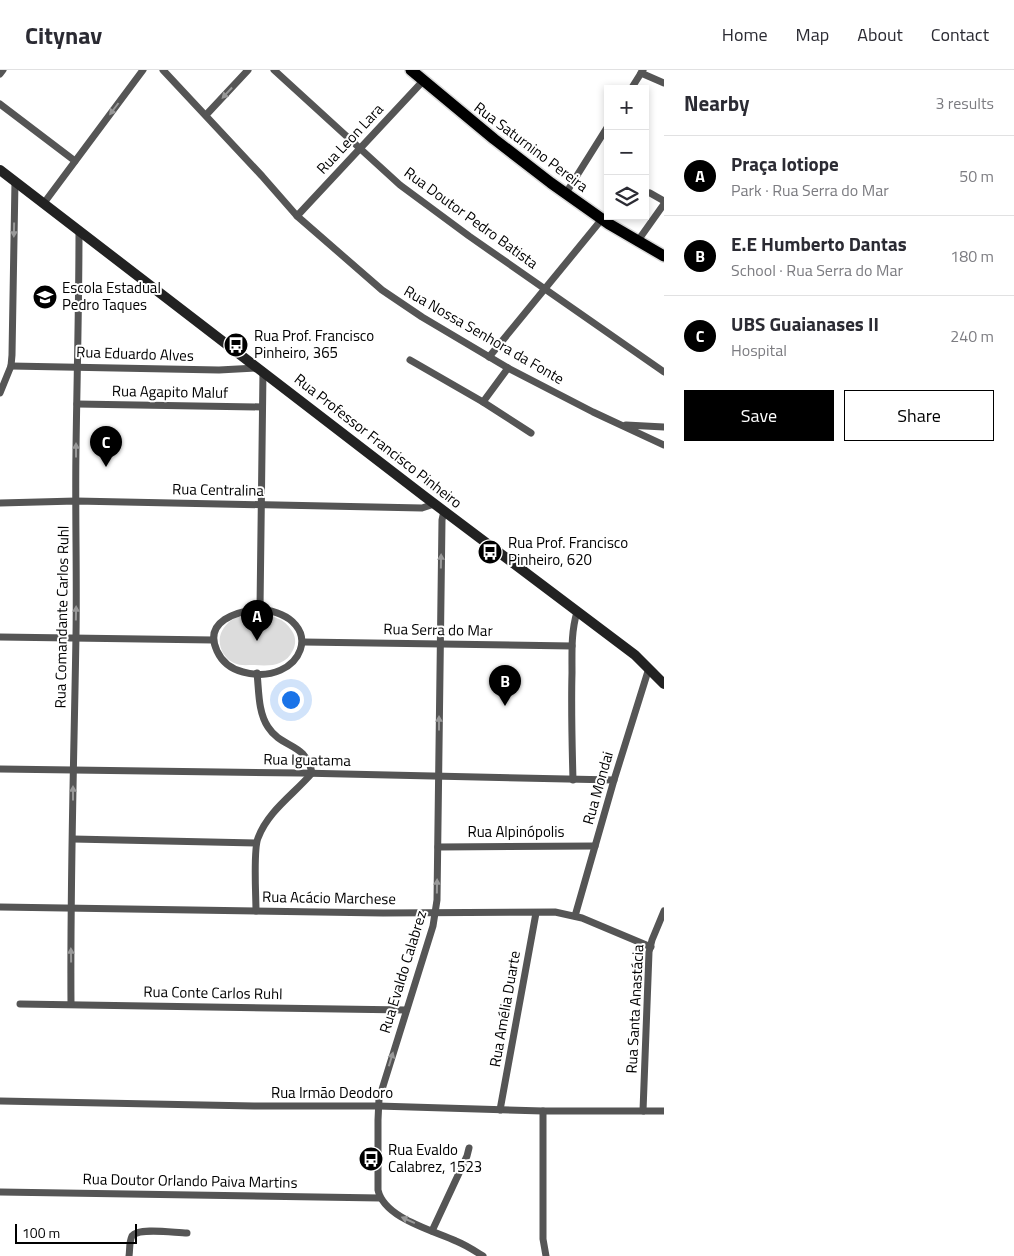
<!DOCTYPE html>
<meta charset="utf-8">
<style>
body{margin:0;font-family:"Titillium Web",sans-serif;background:#f7f7f7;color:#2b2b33}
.controls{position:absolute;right:15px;top:15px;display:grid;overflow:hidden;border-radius:0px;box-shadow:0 2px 8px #0003}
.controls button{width:45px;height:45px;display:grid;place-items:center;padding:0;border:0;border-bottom:1px solid #e1e1e2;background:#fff;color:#2b2b33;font:25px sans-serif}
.scale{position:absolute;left:15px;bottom:12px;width:122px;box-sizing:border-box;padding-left:5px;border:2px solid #000;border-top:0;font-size:14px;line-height:18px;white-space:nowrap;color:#000;-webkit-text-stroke:4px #fff;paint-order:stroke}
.you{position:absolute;left:290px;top:629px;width:18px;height:18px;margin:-12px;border:4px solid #fff;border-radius:50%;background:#1a73e8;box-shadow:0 0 0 8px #1a73e833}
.badge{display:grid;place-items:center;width:32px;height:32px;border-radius:50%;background:#000;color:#fff;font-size:16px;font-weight:700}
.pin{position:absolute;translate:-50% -41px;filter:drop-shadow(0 1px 2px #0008)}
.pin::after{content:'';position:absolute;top:26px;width:18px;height:15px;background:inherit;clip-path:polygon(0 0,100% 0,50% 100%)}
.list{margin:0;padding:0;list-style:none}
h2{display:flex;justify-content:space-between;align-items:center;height:65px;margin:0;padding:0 20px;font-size:21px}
h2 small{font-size:16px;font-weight:400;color:#7c7c81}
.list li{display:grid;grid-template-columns:32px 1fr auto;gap:15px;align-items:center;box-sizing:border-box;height:80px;padding:0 20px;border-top:1px solid #e1e1e2}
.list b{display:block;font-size:19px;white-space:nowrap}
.list p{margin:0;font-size:16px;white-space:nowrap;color:#7c7c81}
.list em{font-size:16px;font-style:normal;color:#7c7c81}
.actions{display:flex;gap:10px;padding:15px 20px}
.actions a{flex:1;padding:11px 0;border:1px solid #000;border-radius:0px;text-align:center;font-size:18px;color:#000}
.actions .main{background:#000;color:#fff}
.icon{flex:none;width:28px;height:28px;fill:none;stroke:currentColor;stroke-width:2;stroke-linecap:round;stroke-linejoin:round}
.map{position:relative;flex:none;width:664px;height:1186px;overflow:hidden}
header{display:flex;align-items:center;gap:30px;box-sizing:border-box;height:70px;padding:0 25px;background:#fff;border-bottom:1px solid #e1e1e2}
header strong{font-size:24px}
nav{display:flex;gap:28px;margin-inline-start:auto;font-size:18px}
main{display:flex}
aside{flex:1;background:#fff}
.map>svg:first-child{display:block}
.green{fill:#dcdcdc}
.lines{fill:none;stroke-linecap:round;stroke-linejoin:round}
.primary-casing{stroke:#dbdbdb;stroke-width:14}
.street{stroke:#555;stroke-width:7}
.secondary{stroke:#222;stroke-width:10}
.primary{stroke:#000;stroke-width:11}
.oneway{fill:#999}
.labels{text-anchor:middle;stroke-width:4;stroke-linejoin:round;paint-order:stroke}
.street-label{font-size:15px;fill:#000;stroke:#fff}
.poi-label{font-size:15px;fill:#000;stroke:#fff;text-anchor:start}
</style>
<header>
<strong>Citynav</strong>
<nav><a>Home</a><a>Map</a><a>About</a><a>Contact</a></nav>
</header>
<main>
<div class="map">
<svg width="664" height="1186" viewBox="0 0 664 1186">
<rect width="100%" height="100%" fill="#fff"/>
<!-- green -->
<path class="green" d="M244,546C264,546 280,542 292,561C296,567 296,574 293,580C285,597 269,596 253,595C247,595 240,596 234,593C222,588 216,572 222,561C227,552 234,547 244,546Z"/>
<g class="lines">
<defs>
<polyline id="primary" points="411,0 494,69 551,113 609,154 664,186"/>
</defs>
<!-- primary casing -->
<use href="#primary" class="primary-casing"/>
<!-- street -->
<g class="street">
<polyline points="163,0 262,106 297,146 382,220 422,247 508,298 593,342 664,375"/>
<polyline points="274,0 400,115 469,166 664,302"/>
<polyline points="641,3 664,13"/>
<polyline points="0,4 3,0"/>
<polyline points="631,19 643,0"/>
<polyline points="0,34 75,91"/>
<polyline points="206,45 248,0"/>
<polyline points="566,123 608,56"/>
<polyline points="650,123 664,131"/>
<polyline points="44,133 143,0"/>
<polyline points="297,146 423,11"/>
<polyline points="637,172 664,134"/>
<polyline points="489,287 602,149"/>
<polyline points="410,290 483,332 531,363"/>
<polyline points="11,296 219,300 258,298"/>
<polyline points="0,323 11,296 12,285 15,111"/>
<polyline points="483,332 508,298"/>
<polyline points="77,334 262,337"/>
<polyline points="626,355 664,357"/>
<polyline points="0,433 76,431 422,438 434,434"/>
<path d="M444,441L442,450L437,830L433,856L379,1029L378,1050V1120C384,1148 432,1160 456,1171C466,1175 475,1181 483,1186"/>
<path d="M260,539C331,548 302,618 243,602C231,599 222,592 217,581C203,551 237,541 260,539Z"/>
<polyline points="260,539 263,301"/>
<polyline points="0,567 213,570"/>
<polyline points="303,572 572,576"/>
<polyline points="0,699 300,703 614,710"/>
<path d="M573,710C572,674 571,639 572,603C572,582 571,562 577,542"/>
<polyline points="73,769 256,773"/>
<polyline points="438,777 595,776"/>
<polyline points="0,837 383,843 555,842 582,848 651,877"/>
<path d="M256,841C256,825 253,780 258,768C268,741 294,724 312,703C306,672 282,679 268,657C258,642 259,621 257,603"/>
<polyline points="575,846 614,710 649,598"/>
<polyline points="20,934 406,940"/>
<path d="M71,934C70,811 74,688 76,565C77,503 75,441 76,379C77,306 79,234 79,161"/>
<polyline points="0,1031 254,1036 378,1036 543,1041 664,1041"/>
<polyline points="500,1040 536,843"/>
<polyline points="543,1041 543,1169 546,1186"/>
<polyline points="643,1041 649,882 652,870 664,841"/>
<polyline points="0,1122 380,1128"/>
<polyline points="432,1161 467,1086 469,1078"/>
<path d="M129,1186C130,1180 129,1172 132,1166C139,1157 175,1163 187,1163"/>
</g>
<!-- secondary -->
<polyline class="secondary" points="0,100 424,426 635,585 664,614"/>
<!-- primary -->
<use href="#primary" class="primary"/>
</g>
<!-- one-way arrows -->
<defs><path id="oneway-solid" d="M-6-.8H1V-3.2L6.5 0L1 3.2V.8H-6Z" transform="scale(1.25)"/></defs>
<g class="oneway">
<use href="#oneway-solid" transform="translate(227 23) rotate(133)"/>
<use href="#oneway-solid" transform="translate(114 39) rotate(127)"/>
<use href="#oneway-solid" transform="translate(14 160) rotate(91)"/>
<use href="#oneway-solid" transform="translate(76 380) rotate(-90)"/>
<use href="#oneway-solid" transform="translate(441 491) rotate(-89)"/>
<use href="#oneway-solid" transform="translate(76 543) rotate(-89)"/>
<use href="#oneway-solid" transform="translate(439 653) rotate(-90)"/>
<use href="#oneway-solid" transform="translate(73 723) rotate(-90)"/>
<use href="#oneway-solid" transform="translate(437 816) rotate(-89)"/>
<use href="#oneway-solid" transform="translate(71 885) rotate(-91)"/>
<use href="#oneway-solid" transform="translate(391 989) rotate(-73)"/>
<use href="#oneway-solid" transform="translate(408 1150) rotate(-156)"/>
</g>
<!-- icons -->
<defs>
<symbol id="school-disc" viewBox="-11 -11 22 22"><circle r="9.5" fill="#000" stroke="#fff"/><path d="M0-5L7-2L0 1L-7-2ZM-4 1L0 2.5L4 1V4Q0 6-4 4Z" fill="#fff"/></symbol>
<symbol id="bus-disc" viewBox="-11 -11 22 22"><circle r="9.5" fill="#000" stroke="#fff"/><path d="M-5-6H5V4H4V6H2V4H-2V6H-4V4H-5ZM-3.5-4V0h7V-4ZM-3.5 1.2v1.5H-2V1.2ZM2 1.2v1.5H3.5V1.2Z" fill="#fff"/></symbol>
</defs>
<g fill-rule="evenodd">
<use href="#school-disc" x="31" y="213" width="28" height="28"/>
<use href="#bus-disc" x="222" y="261" width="28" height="28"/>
<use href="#bus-disc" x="476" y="468" width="28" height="28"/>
<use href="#bus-disc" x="357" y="1075" width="28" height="28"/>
</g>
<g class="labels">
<!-- street labels -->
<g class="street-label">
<text transform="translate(350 69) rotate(-47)" y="5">Rua Leon Lara</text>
<text transform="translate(531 77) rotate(37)" y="5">Rua Saturnino Pereira</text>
<text transform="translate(471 148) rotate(36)" y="5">Rua Doutor Pedro Batista</text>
<text transform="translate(484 265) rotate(30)" y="5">Rua Nossa Senhora da Fonte</text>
<text transform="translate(135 284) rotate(2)" y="5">Rua Eduardo Alves</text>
<text transform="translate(170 322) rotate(1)" y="5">Rua Agapito Maluf</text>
<text transform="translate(378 371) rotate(38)" y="5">Rua Professor Francisco Pinheiro</text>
<text transform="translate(218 420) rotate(1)" y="5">Rua Centralina</text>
<text transform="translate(62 547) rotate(-89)" y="5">Rua Comandante Carlos Ruhl</text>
<text transform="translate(438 560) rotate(1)" y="5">Rua Serra do Mar</text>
<text transform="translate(307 690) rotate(1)" y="5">Rua Iguatama</text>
<text transform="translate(598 718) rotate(-74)" y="5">Rua Mondai</text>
<text x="516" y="767">Rua Alpinópolis</text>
<text transform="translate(329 828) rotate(1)" y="5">Rua Acácio Marchese</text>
<text transform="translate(403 902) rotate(-73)" y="5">Rua Evaldo Calabrez</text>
<text transform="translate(213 923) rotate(1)" y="5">Rua Conte Carlos Ruhl</text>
<text transform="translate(505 939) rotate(-80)" y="5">Rua Amélia Duarte</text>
<text transform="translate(635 939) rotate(-87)" y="5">Rua Santa Anastácia</text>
<text x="332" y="1028">Rua Irmão Deodoro</text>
<text transform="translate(190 1111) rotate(1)" y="5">Rua Doutor Orlando Paiva Martins</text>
</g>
<!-- poi labels -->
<g class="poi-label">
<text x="62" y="223">Escola Estadual<tspan x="62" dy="17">Pedro Taques</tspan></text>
<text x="254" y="271">Rua Prof. Francisco<tspan x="254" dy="17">Pinheiro, 365</tspan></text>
<text x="508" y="478">Rua Prof. Francisco<tspan x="508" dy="17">Pinheiro, 620</tspan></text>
<text x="388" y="1085">Rua Evaldo<tspan x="388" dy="17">Calabrez, 1523</tspan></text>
</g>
</g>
</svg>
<div class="controls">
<button>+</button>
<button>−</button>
<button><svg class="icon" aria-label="layers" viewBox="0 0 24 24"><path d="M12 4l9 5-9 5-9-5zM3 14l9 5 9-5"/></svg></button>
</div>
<div class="scale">100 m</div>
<div class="you"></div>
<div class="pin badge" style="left:257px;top:571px">A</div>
<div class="pin badge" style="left:505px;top:636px">B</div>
<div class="pin badge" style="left:106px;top:397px">C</div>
</div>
<aside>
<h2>Nearby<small>3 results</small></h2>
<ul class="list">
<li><span class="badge">A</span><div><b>Praça Iotiope</b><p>Park · Rua Serra do Mar</p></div><em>50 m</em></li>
<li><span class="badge">B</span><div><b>E.E Humberto Dantas</b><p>School · Rua Serra do Mar</p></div><em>180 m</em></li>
<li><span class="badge">C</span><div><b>UBS Guaianases II</b><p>Hospital</p></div><em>240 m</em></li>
</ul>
<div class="actions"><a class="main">Save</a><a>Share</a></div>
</aside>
</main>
